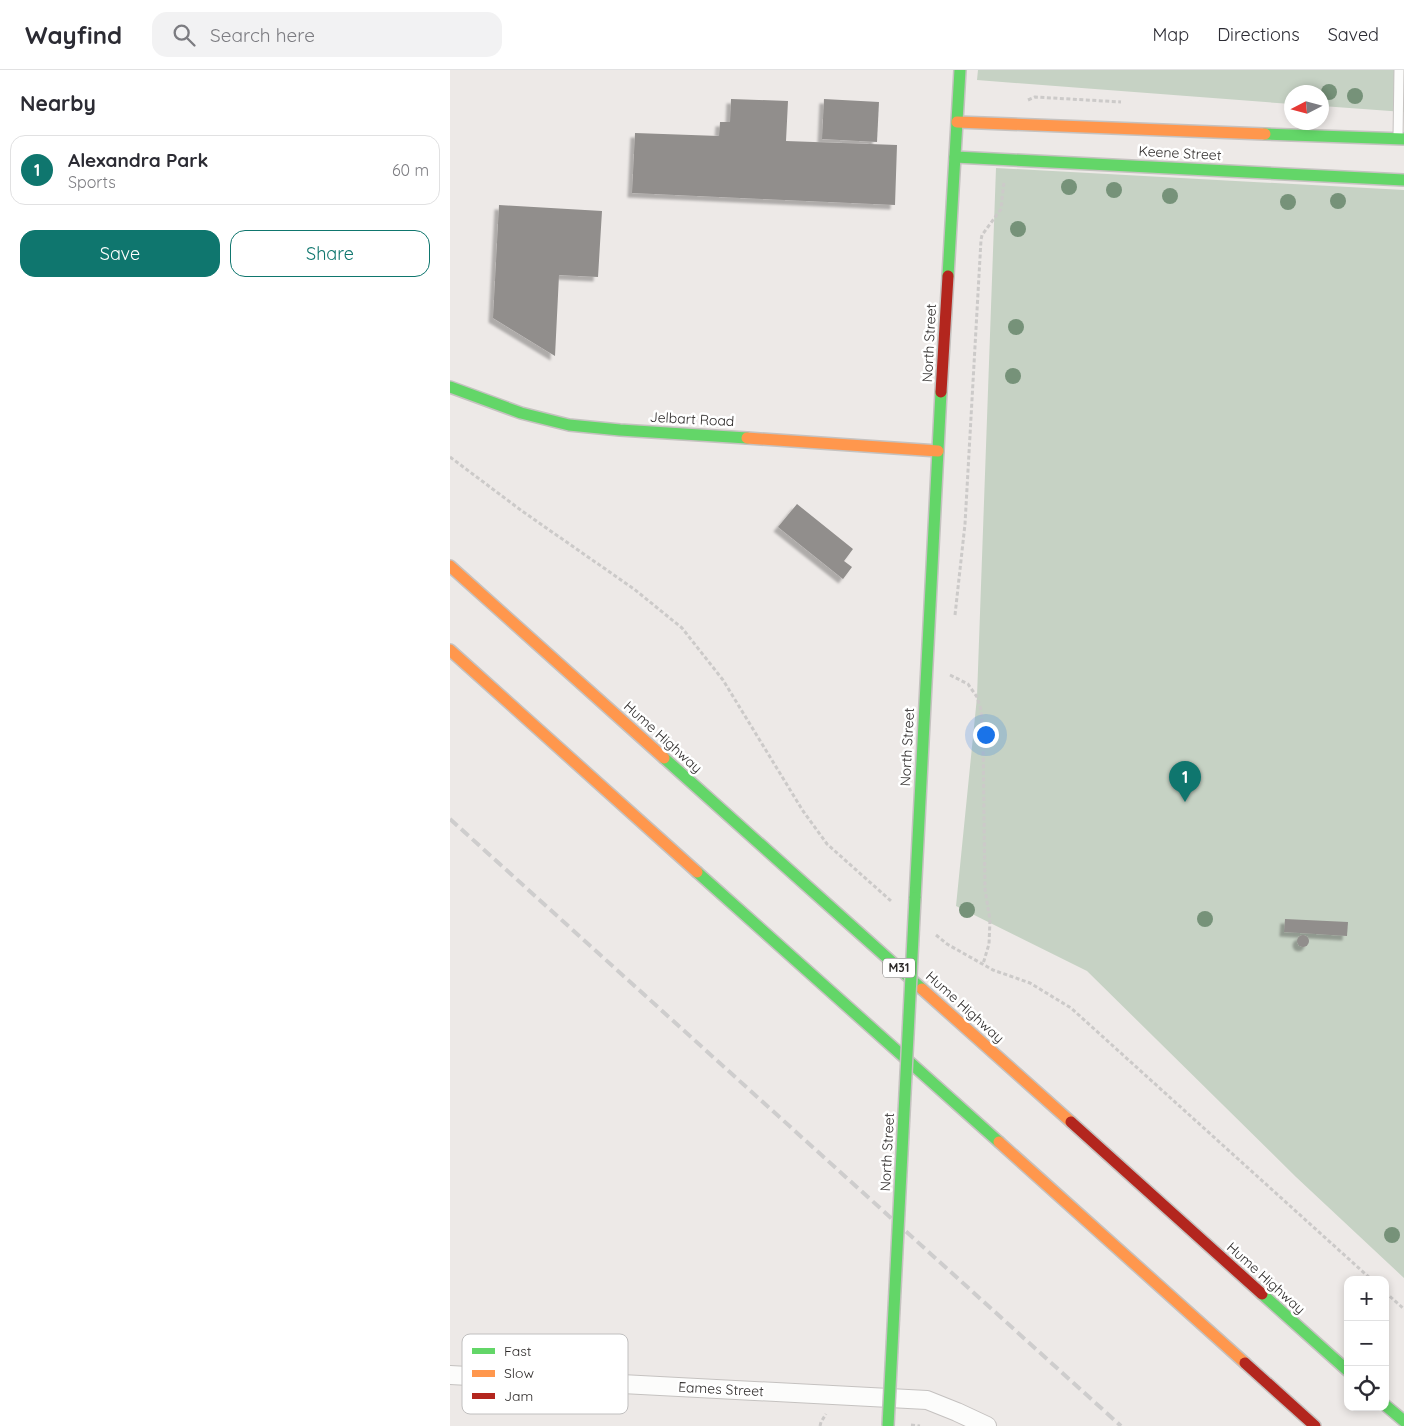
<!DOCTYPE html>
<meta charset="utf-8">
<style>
body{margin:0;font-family:Quicksand,sans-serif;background:#f2f2f3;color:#2b2b33}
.controls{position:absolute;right:15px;bottom:15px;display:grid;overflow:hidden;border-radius:10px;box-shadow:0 2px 8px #0003}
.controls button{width:45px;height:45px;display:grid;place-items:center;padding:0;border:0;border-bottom:1px solid #e1e1e2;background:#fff;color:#2b2b33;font:25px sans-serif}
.compass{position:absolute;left:834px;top:15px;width:45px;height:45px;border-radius:50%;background:#fff;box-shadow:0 2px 8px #0003;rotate:264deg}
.you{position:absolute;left:535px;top:664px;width:18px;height:18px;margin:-12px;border:4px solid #fff;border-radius:50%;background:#1a73e8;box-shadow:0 0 0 8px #1a73e833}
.badge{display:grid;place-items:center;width:32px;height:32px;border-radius:50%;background:#0f766e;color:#fff;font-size:16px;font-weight:700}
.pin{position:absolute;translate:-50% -41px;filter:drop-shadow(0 1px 2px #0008)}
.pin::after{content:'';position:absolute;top:26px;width:18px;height:15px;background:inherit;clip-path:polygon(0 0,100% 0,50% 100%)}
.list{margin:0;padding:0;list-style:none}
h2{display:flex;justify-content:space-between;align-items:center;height:65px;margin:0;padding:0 20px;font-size:21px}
h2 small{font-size:16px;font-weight:400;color:#7c7c81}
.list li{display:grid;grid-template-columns:32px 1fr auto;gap:15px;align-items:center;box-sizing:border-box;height:70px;margin:0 10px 10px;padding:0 10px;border:1px solid #e1e1e2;border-radius:15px}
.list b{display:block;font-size:19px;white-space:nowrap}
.list p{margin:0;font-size:16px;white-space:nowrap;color:#7c7c81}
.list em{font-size:16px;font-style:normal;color:#7c7c81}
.actions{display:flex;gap:10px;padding:15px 20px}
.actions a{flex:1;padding:11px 0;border:1px solid #0f766e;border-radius:15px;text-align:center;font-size:18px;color:#0f766e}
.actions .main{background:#0f766e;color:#fff}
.icon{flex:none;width:28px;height:28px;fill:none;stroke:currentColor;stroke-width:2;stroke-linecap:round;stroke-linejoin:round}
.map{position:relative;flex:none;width:954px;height:1356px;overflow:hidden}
header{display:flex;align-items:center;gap:30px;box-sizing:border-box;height:70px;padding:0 25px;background:#fff;border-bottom:1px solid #e1e1e2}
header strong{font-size:24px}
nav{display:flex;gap:28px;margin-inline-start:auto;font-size:18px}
.search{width:350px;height:45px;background:#f2f2f3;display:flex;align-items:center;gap:12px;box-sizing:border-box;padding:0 18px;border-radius:15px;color:#7c7c81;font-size:19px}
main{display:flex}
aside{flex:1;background:#fff}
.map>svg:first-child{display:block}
.green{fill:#c6d2c4}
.building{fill:#918e8c;filter:url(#shadow)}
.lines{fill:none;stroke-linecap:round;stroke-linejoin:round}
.lane-casing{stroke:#c5c2c0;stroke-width:11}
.street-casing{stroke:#c5c2c0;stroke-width:20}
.fast-casing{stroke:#c5c2c0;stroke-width:14}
.slow-casing{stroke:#c5c2c0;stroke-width:14}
.jam-casing{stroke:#c5c2c0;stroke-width:14}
.path{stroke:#cccac9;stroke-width:3;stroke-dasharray:4 2.5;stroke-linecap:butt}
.lane{stroke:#fcfcfb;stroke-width:9}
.street{stroke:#fcfcfb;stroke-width:18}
.fast{stroke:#63d668;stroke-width:11}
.slow{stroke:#ff974d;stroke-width:11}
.jam{stroke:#b3261e;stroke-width:11}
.rail{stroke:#cecdcd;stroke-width:4;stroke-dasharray:10 5;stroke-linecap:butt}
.fast-bridge-casing{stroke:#c5c2c0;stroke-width:14;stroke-linecap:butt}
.fast-bridge{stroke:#63d668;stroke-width:11}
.tree{fill:#769279}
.labels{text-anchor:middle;stroke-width:5;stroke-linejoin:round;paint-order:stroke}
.shield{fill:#fff;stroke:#6c6a69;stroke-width:1}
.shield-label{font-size:12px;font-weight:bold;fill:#2d2a29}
.street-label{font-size:14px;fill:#2d2a29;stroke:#fff}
.key{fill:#fff;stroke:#c0bfbf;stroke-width:1}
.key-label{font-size:14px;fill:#2d2a29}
</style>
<header>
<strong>Wayfind</strong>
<div class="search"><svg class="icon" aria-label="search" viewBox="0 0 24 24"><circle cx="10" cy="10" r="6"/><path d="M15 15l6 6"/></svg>Search here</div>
<nav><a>Map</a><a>Directions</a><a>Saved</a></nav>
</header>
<main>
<aside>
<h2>Nearby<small></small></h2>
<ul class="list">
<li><span class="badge">1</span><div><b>Alexandra Park</b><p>Sports</p></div><em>60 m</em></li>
</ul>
<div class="actions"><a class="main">Save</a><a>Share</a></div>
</aside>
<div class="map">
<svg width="954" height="1356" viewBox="0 0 954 1356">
<defs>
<filter id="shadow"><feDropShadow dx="-4.5" dy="4.5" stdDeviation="1" flood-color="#0004"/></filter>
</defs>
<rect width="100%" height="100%" fill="#ede9e7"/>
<!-- green -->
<g class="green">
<polygon points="528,0 954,0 954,42 872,36 872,22 842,22 841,34 527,10"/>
<polygon points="546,98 954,120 954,1208 846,1107 637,901 506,836 527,627"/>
</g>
<!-- building -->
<g class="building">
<polygon points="281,29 338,31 336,71 447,75 445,135 182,123 185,63 269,66 270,52 280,52"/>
<polygon points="374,29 429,32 427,72 372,69"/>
<polygon points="49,135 152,141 148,207 109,205 105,286 43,248"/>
<polygon points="347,434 403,479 394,491 402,497 393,509 328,457"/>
<polygon points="835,849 898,852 897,866 834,862"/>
<circle cx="853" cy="871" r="6"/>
</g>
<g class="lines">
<defs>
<polyline id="lane" points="948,68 949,0"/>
<polyline id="street" points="0,1305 477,1330 507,1342 537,1356"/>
<g id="fast">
<polyline points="815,64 954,69"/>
<polyline points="505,87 954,110"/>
<polyline points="498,206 510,0"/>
<polyline points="0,317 71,343 119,355 170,360 297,368"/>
<polyline points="214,688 472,919"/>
<polyline points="247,802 549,1072"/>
<polyline points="465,828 491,322"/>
<polyline points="812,1224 898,1301"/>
<polyline points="935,1335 954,1351"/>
</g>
<g id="slow">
<polyline points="507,52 815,64"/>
<polyline points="297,368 488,381"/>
<polyline points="0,496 214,688"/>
<polyline points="0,580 247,802"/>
<polyline points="472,919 621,1052"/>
<polyline points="549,1072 795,1293"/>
</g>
<g id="jam">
<polyline points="491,322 498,206"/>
<polyline points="621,1052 812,1224"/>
<polyline points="795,1293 865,1356"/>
</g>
</defs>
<!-- lane casing -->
<use href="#lane" class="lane-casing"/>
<!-- street casing -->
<use href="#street" class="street-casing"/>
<!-- fast casing -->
<use href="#fast" class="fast-casing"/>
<!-- slow casing -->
<use href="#slow" class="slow-casing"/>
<!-- jam casing -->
<use href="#jam" class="jam-casing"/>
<!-- path -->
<g class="path">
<polyline points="578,30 585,27 671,32"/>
<polyline points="0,387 72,441 184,519 232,558 273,610 353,741 377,774 441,831"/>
<polyline points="505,545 515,454 531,170 532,165 551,139 554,111"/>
<polyline points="500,605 518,614 527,627 531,640 533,667 535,820 540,850 539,874 533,894"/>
<polyline points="486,865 497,874 543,900 580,913 621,938 922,1210"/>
<polyline points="935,1222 954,1239"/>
<polyline points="461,1355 470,1356"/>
<polyline points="370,1356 371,1352 376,1344"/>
</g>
<!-- lane -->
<use href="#lane" class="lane"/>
<!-- street -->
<use href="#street" class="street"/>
<!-- fast -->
<use href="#fast" class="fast"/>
<!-- slow -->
<use href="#slow" class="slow"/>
<!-- jam -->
<use href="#jam" class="jam"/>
<!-- rail -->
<polyline class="rail" points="0,749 671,1356"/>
<defs>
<polyline id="fast-bridge" points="438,1356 465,828"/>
</defs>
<!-- fast-bridge casing -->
<use href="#fast-bridge" class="fast-bridge-casing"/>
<!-- fast-bridge -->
<use href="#fast-bridge" class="fast-bridge"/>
</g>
<!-- trees -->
<g class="tree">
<circle cx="879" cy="22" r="8"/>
<circle cx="905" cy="26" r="8"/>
<circle cx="619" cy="117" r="8"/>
<circle cx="664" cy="120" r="8"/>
<circle cx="720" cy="126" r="8"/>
<circle cx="888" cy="131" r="8"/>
<circle cx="838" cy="132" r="8"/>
<circle cx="568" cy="159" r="8"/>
<circle cx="566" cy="257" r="8"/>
<circle cx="563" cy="306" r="8"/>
<circle cx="517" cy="840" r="8"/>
<circle cx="755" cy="849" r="8"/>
<circle cx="942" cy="1165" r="8"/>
</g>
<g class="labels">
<!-- shield labels -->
<rect class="shield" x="433" y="888.5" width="32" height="19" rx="4"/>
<g class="shield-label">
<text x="449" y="902">M31</text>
</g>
<!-- street labels -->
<g class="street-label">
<text transform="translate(730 83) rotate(3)" y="5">Keene Street</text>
<text transform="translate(479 273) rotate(-87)" y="5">North Street</text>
<text transform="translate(242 349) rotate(3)" y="5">Jelbart Road</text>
<text transform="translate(213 667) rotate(42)" y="5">Hume Highway</text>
<text transform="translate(457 677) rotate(-87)" y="5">North Street</text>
<text transform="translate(515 937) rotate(42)" y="5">Hume Highway</text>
<text transform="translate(437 1082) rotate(-87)" y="5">North Street</text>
<text transform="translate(816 1208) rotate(42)" y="5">Hume Highway</text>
<text transform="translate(271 1319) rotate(3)" y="5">Eames Street</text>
</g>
</g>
<!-- legend -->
<rect x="12" y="1264" width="166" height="80" rx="8" class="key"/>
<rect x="22" y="1278" width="23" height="6" fill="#63d668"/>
<rect x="22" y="1300" width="23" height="7" fill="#ff974d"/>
<rect x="22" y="1323" width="23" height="6" fill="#b3261e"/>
<g class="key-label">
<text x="54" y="1286">Fast</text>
<text x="54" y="1308">Slow</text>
<text x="54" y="1331">Jam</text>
</g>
</svg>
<div class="controls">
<button>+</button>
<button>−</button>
<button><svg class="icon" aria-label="locate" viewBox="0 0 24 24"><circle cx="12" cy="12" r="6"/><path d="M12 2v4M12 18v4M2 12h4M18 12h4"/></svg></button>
</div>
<svg class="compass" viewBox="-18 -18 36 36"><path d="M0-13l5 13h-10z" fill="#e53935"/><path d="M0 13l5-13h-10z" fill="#7c7c81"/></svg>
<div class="you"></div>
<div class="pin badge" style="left:735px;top:732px">1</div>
</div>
</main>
